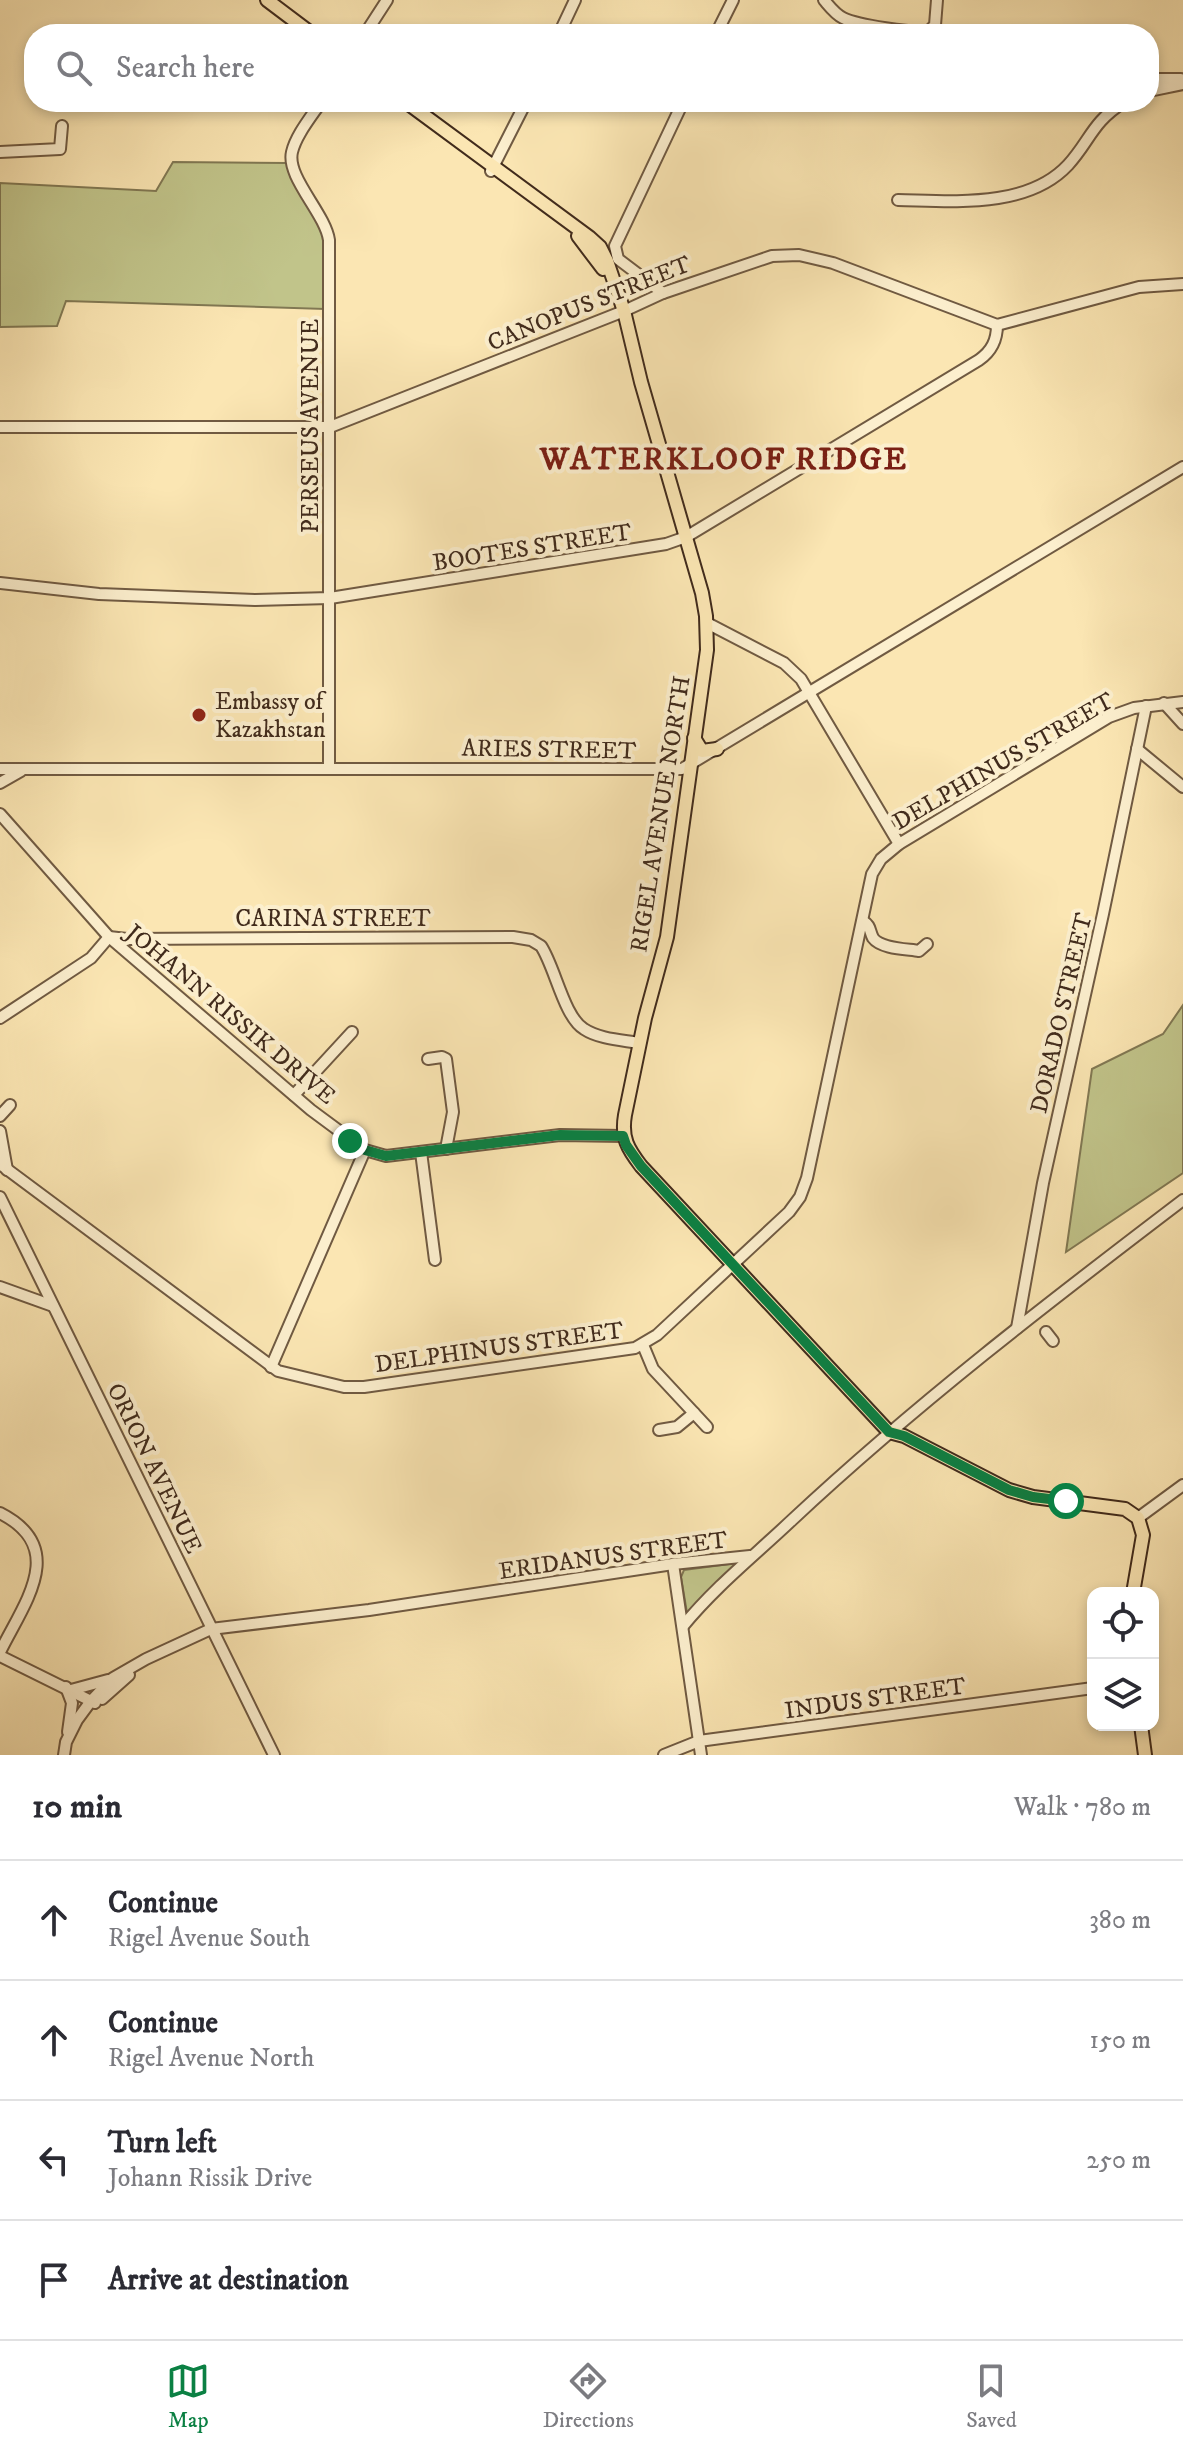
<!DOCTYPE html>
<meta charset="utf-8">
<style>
body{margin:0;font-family:"IM FELL DW Pica",serif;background:#f7f7f7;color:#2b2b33}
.controls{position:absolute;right:24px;bottom:24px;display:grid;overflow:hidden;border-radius:16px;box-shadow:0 4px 12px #0003}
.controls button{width:72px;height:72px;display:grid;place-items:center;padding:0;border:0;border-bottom:2px solid #e1e1e2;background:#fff;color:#2b2b33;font:40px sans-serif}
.stop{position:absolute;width:24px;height:24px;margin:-18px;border:6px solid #0b8043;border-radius:50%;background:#fff}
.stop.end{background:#0b8043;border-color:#fff;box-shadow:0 2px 8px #0008}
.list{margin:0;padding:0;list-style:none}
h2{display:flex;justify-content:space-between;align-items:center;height:104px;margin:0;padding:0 32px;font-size:34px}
h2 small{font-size:26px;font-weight:400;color:#7c7c81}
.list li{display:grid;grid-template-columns:52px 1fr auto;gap:24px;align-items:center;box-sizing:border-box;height:120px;padding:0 32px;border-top:2px solid #e1e1e2}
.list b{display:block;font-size:30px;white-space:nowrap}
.list p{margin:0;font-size:26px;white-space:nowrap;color:#7c7c81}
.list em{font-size:26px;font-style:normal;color:#7c7c81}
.icon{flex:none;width:44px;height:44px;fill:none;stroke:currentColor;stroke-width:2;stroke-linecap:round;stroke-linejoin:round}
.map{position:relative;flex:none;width:1183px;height:1755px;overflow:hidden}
.search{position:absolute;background:#fff;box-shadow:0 4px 12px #0003;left:24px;right:24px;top:24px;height:88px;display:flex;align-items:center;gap:20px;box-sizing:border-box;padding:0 28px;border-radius:32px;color:#7c7c81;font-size:30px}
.sheet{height:584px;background:#fff}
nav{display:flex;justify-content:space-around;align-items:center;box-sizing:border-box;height:112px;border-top:2px solid #e1e1e2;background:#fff;font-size:22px;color:#7c7c81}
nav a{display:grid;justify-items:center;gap:4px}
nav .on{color:#0b8043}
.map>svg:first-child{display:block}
.green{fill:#c1c48a;stroke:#817853;stroke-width:2}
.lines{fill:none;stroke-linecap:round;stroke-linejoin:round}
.minor-casing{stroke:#705a42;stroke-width:14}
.major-casing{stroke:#412b1c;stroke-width:16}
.minor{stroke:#fcefce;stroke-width:10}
.major{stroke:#fbe6b3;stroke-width:12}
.route{stroke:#0b8043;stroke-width:10}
.poi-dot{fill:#8f2418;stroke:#fcefce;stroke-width:3}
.labels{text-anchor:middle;stroke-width:8;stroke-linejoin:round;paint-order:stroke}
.street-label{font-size:24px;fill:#412b1c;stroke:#fcefce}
.poi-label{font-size:24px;fill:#412b1c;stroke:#fcefce;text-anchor:start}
.district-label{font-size:32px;font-weight:bold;letter-spacing:2px;fill:#7a1f14;stroke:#fcefce}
</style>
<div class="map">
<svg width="1183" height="1755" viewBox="0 0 1183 1755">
<rect width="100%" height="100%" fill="#fbe6b3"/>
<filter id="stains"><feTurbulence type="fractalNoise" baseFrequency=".0025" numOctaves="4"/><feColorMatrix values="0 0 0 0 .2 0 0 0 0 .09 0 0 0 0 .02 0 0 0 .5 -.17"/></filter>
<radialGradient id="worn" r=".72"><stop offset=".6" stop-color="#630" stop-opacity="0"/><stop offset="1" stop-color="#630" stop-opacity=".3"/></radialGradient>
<!-- green -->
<g class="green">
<polygon points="173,162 287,163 323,231 325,309 66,301 57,326 0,327 0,183 156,191"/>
<polygon points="1183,1005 1183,1173 1066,1252 1092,1069 1163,1034"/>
<polygon points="737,1563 738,1564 687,1613 681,1577 684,1570"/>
</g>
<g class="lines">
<defs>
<g id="minor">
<path d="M824,0C830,7 835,14 843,18C857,25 914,34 929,31"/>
<polyline points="929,31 935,25 937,0"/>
<polyline points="365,34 387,0"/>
<polyline points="559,34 575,0"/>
<polyline points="716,34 733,0"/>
<polyline points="1149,79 1181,79"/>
<polyline points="1149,91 1183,84"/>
<path d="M321,102C311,117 296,135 292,152C286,177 325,213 329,240V767"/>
<polyline points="0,152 60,149 62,126"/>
<polyline points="491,171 526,102"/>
<path d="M898,200C952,201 1027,209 1068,165C1090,141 1092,122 1124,102"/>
<polyline points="663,293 618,259 615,246 683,102"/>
<polyline points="0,427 330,427 624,311 663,293 772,256 799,255 833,263 997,325 1139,287 1183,284"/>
<path d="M0,583L99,594L255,600L330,598L666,544L686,537L979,360C992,351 997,340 997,325"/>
<polyline points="707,623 784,663 801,679 899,844"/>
<polyline points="1164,703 1183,724"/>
<polyline points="1137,749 1183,787"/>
<polyline points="0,769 682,769 1183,467"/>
<polyline points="0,783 21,771"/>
<polyline points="0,814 109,937 311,1110 365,1150 386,1156 560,1135 623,1136"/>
<path d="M863,921C871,926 869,930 873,938C881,949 908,949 919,951L927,944"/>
<path d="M0,1018L91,958L109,937L127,939L513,937L531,940L541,946C555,967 564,1017 584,1029C599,1039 622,1040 639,1043"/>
<polyline points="428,1059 442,1057 446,1059 453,1112 446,1149"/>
<polyline points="294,1095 352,1032"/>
<polyline points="0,1116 10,1105"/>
<polyline points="0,1131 7,1170"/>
<polyline points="421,1152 435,1260"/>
<polyline points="0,1164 278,1371 344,1387 364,1387 635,1348 657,1335 789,1212 800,1197 807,1178 872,874 881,859 899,844 1109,717 1134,708 1183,702"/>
<polyline points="0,1197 274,1755"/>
<polyline points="0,1287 53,1306"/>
<polyline points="1017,1328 1043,1183 1103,914 1146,706"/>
<polyline points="1046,1332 1053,1341"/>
<polyline points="643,1345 653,1369 694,1413 677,1427 659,1430"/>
<polyline points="271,1367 365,1150"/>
<polyline points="694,1413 707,1427"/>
<path d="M0,1513C69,1548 24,1603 0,1652"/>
<polyline points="1138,1518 1183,1485"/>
<polyline points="673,1564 701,1755"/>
<path d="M683,1626C717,1585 754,1556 792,1520C915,1405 1049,1302 1183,1200"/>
<polyline points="0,1656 95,1703"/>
<polyline points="66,1687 72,1703 68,1732"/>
<polyline points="71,1690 108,1680"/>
<polyline points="102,1699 129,1675"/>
<polyline points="64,1755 66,1742 77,1720 91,1701 113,1678 146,1659 211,1629 369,1610 673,1564 750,1556"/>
<polyline points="664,1755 699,1741 1093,1688"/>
</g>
<g id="major">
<polyline points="267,0 312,34"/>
<path d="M406,102L589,237L600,247L607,261L624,311L641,382L702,593L706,616L707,650L667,937L645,1018L625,1115C621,1138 628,1149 641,1166L889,1432L904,1436L1009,1490L1033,1497L1125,1509L1138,1518L1143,1535L1133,1593"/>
<polyline points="578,236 603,269"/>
<polyline points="694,738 702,751 717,749"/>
<polyline points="1141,1725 1145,1755"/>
</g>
</defs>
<!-- minor casing -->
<use href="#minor" class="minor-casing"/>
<!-- major casing -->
<use href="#major" class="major-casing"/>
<!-- minor -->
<use href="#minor" class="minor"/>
<!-- major -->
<use href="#major" class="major"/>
</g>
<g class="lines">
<!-- route -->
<polyline class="route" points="350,1141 365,1150 386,1156 560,1135 623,1136 626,1145 641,1166 889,1432 904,1436 1009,1490 1033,1497 1066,1501"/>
</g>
<!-- markers -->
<circle class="poi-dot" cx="199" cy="715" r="8"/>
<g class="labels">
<!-- street labels -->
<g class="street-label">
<text transform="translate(589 303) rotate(-22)" y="8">CANOPUS STREET</text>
<text transform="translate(310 426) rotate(-90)" y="8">PERSEUS AVENUE</text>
<text transform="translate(532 547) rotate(-9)" y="8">BOOTES STREET</text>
<text transform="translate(549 749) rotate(1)" y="8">ARIES STREET</text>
<text transform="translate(1003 761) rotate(-30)" y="8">DELPHINUS STREET</text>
<text transform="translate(660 814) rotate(-81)" y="8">RIGEL AVENUE NORTH</text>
<text x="333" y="926">CARINA STREET</text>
<text transform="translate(1061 1013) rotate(-77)" y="8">DORADO STREET</text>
<text transform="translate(231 1014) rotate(40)" y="8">JOHANN RISSIK DRIVE</text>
<text transform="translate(499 1347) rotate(-8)" y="8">DELPHINUS STREET</text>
<text transform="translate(155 1468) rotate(64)" y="8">ORION AVENUE</text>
<text transform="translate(613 1555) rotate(-8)" y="8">ERIDANUS STREET</text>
<text transform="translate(875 1698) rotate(-8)" y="8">INDUS STREET</text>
</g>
<!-- poi labels -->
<g class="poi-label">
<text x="215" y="709">Embassy of<tspan x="215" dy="28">Kazakhstan</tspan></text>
</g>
<!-- district labels -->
<g class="district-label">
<text x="724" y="469">WATERKLOOF RIDGE</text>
</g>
</g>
<rect width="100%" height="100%" filter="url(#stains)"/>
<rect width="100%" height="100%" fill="url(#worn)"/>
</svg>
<div class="controls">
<button><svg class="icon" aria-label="locate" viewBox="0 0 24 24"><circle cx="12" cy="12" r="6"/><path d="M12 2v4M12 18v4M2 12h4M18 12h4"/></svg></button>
<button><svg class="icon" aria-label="layers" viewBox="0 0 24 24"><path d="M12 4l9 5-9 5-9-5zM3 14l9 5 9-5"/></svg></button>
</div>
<div class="stop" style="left:1066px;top:1501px"></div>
<div class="stop end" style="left:350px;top:1141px"></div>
<div class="search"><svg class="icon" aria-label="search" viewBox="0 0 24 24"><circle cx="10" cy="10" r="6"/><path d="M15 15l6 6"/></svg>Search here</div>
</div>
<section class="sheet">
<h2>10 min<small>Walk · 780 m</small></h2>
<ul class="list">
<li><svg class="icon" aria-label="ahead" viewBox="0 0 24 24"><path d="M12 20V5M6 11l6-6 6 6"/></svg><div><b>Continue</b><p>Rigel Avenue South</p></div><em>380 m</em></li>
<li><svg class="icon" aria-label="ahead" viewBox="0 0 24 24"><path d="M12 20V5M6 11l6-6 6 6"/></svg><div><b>Continue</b><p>Rigel Avenue North</p></div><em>150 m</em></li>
<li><svg class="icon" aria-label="left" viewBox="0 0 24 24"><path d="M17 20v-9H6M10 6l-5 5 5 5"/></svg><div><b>Turn left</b><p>Johann Rissik Drive</p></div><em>250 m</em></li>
<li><svg class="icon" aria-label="arrive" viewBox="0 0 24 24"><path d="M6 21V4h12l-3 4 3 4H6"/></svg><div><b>Arrive at destination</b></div></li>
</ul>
</section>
<nav>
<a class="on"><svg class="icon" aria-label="map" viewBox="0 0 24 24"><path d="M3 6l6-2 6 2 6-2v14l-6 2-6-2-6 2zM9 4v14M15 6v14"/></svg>Map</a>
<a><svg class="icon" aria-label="directions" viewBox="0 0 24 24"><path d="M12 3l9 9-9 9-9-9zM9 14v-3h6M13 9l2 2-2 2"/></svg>Directions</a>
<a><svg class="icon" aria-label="saved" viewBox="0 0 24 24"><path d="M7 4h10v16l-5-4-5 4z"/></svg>Saved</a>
</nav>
